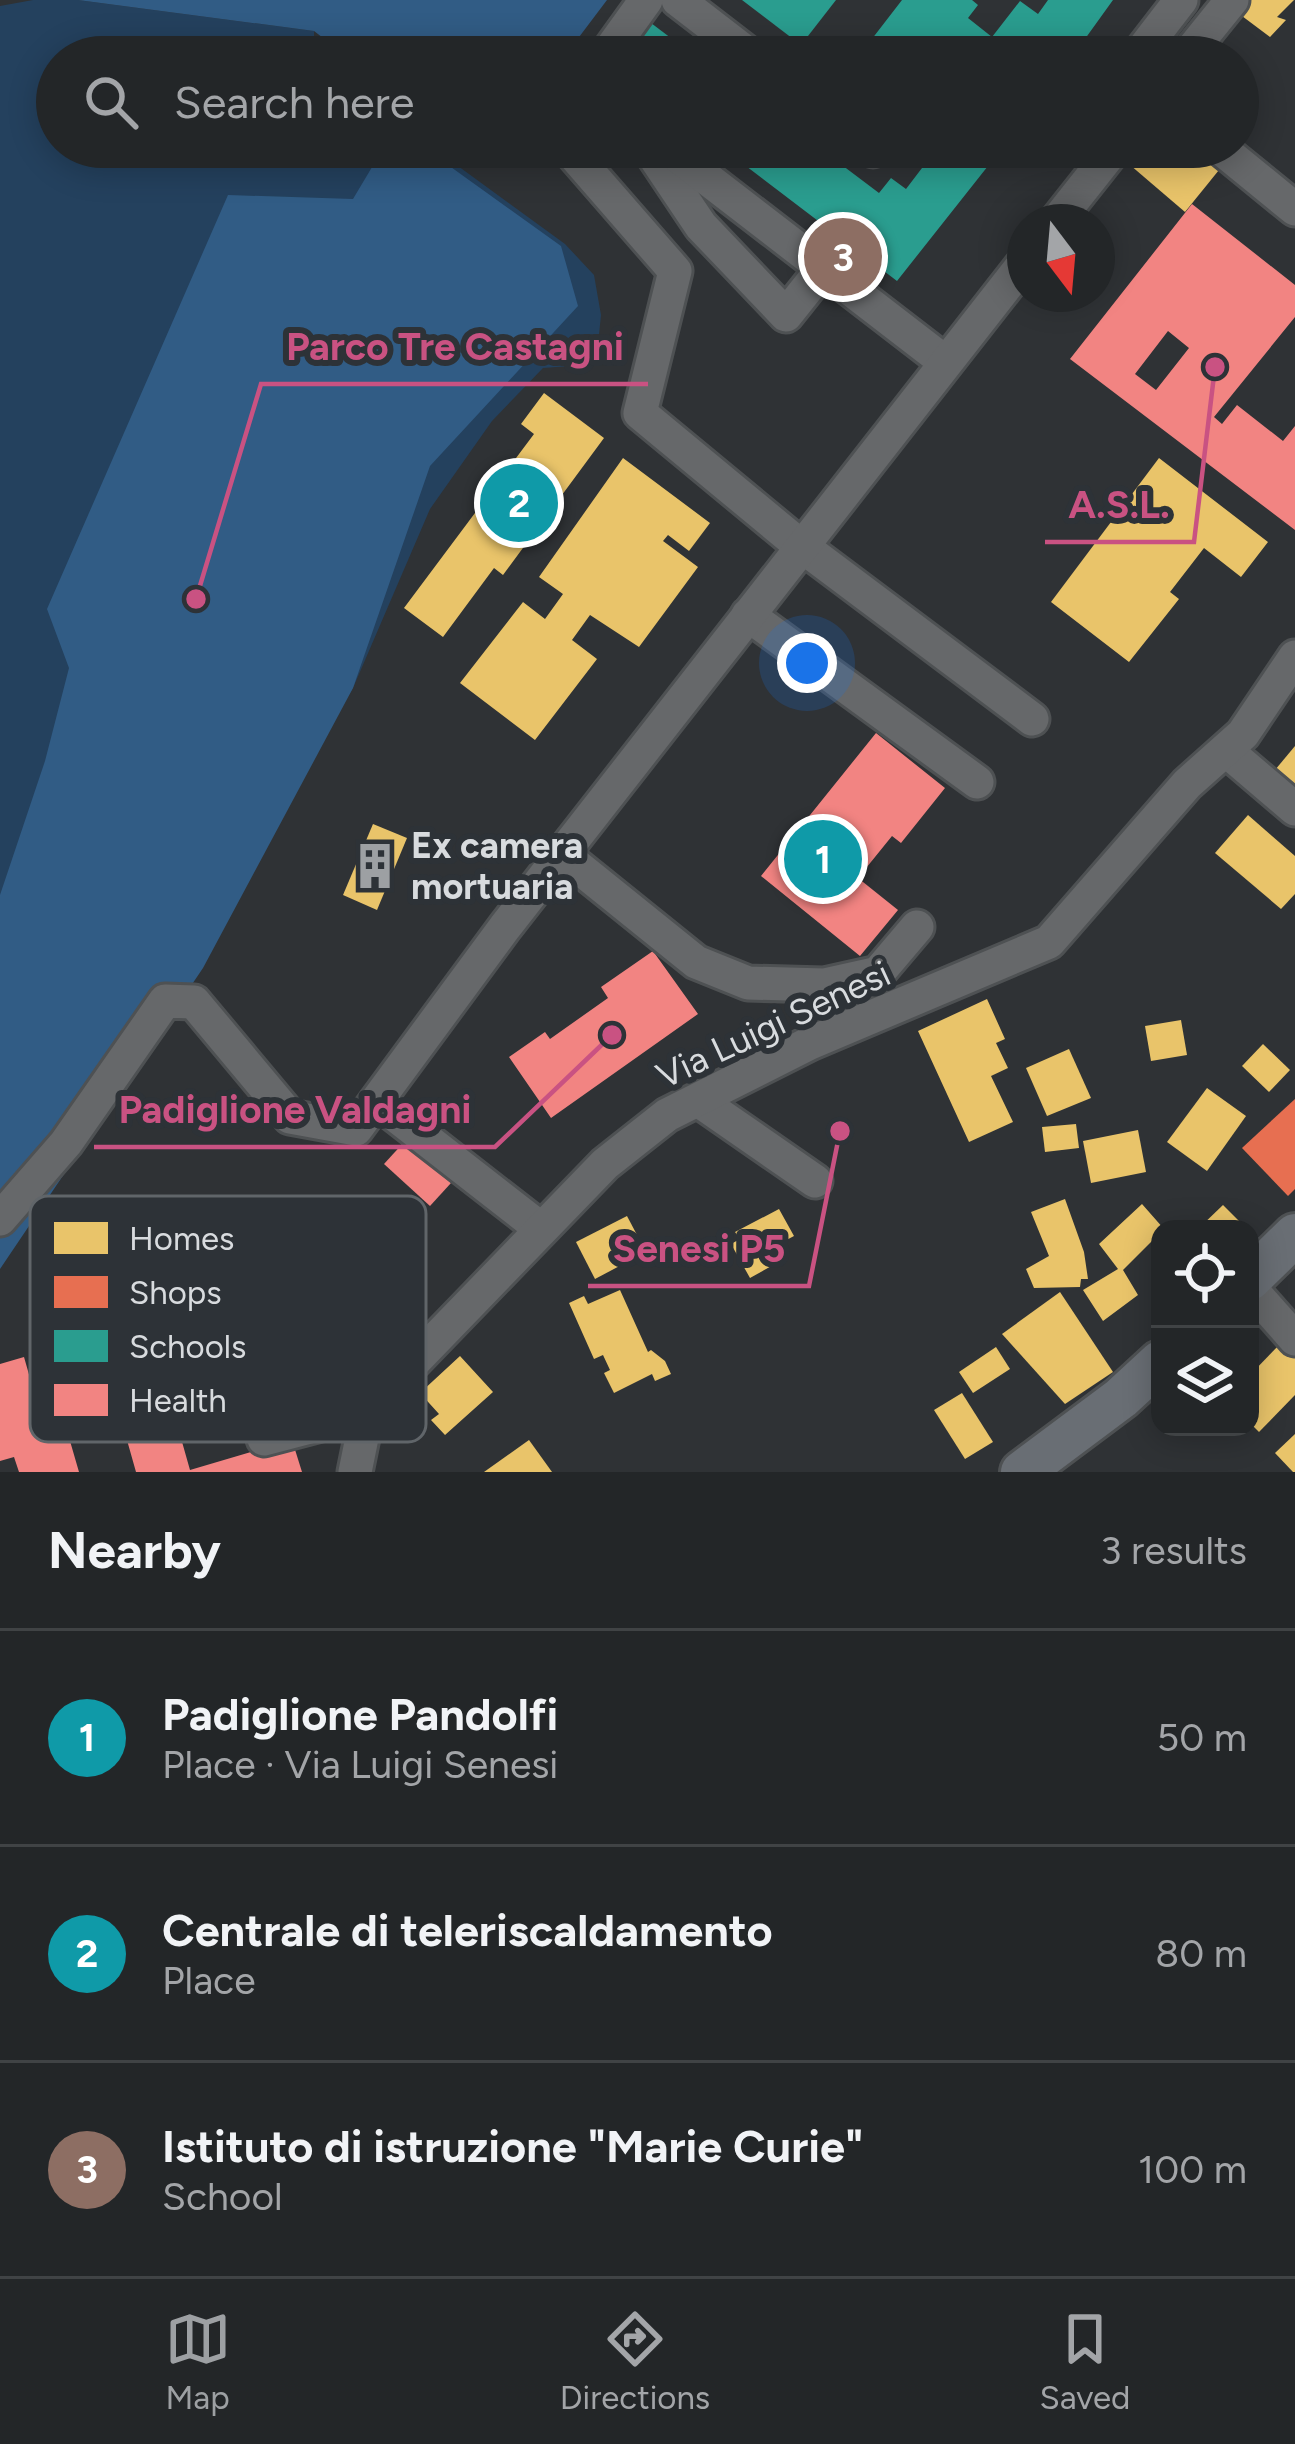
<!DOCTYPE html>
<meta charset="utf-8">
<style>
body{margin:0;font-family:Figtree,sans-serif;background:#2f3234;color:#f1f3f6}
.controls{position:absolute;right:36px;bottom:36px;display:grid;overflow:hidden;border-radius:24px;box-shadow:0 6px 30px #0003}
.controls button{width:108px;height:108px;display:grid;place-items:center;padding:0;border:0;border-bottom:3px solid #404345;background:#232628;color:#f1f3f6;font:60px sans-serif}
.compass{position:absolute;left:1007px;top:204px;width:108px;height:108px;border-radius:50%;background:#232628;box-shadow:0 6px 30px #0003;rotate:164deg}
.you{position:absolute;left:807px;top:663px;width:42px;height:42px;margin:-30px;border:9px solid #fff;border-radius:50%;background:#1a73e8;box-shadow:0 0 0 18px #1a73e833}
.badge{display:grid;place-items:center;width:78px;height:78px;border-radius:50%;background:#9da0a3;color:#fff;font-size:39px;font-weight:700}
.pin{position:absolute;translate:-50% -50%;border:6px solid #fff;box-shadow:0 3px 12px #0006}
.list{margin:0;padding:0;list-style:none}
h2{display:flex;justify-content:space-between;align-items:center;height:156px;margin:0;padding:0 48px;font-size:51px}
h2 small{font-size:39px;font-weight:400;color:#a3a5a8}
.list li{display:grid;grid-template-columns:78px 1fr auto;gap:36px;align-items:center;box-sizing:border-box;height:216px;padding:0 48px;border-top:3px solid #404345}
.list b{display:block;font-size:45px;white-space:nowrap}
.list p{margin:0;font-size:39px;white-space:nowrap;color:#a3a5a8}
.list em{font-size:39px;font-style:normal;color:#a3a5a8}
.icon{flex:none;width:66px;height:66px;fill:none;stroke:currentColor;stroke-width:2;stroke-linecap:round;stroke-linejoin:round}
.map{position:relative;flex:none;width:1295px;height:1472px;overflow:hidden}
.search{position:absolute;background:#232628;box-shadow:0 6px 30px #0003;left:36px;right:36px;top:36px;height:132px;display:flex;align-items:center;gap:30px;box-sizing:border-box;padding:0 42px;border-radius:66px;color:#a3a5a8;font-size:45px}
.sheet{height:804px;background:#232628}
nav{display:flex;justify-content:space-around;align-items:center;box-sizing:border-box;height:168px;border-top:3px solid #404345;background:#232628;font-size:33px;color:#a3a5a8}
nav a{display:grid;justify-items:center;gap:6px}
nav .on{color:#9da0a3}
.map>svg:first-child{display:block}
.green{fill:#24415e}
.forest{fill:#315c85}
.homes{fill:#e9c46a}
.shops{fill:#e76f51}
.schools{fill:#2a9d8f}
.health{fill:#f28482;fill-rule:evenodd}
.lines{fill:none;stroke-linecap:round;stroke-linejoin:round}
.minor-casing{stroke:#4e5153;stroke-width:39}
.major-casing{stroke:#4e5153;stroke-width:48}
.minor{stroke:#66686a;stroke-width:33}
.major{stroke:#696e74;stroke-width:42}
.labels{text-anchor:middle;stroke-width:12;stroke-linejoin:round;paint-order:stroke}
.poi-label{font-size:36px;font-weight:bold;fill:#d8dbde;stroke:#2d3237;text-anchor:start}
.street-label{font-size:36px;fill:#d8dbde;stroke:#2d3237}
.key{fill:#2d3237;stroke:#606569;stroke-width:3}
.key-label{font-size:33px;fill:#d8dbde}
.leader{fill:none;stroke:#c95282;stroke-width:4.5}
.callout-dot{fill:#c95282;stroke:#2d3237;stroke-width:4.5}
.callout-label{font-size:39px;text-anchor:middle;font-weight:bold;fill:#c95282;stroke:#2d3237;stroke-width:12;stroke-linejoin:round;paint-order:stroke}
</style>
<div class="map">
<svg width="1295" height="1472" viewBox="0 0 1295 1472">
<rect width="100%" height="100%" fill="#2f3235"/>
<!-- green -->
<polygon class="green" points="33,0 78,0 314,31 314,57 57,57 57,147 432,147 565,244 594,275 601,315 596,364 543,368 492,421 430,509 353,688 0,1265 0,6"/>
<!-- forest -->
<g class="forest">
<polygon points="78,0 607,0 564,57 348,57 314,31"/>
<polygon points="384,147 423,147 561,246 578,306 430,466 353,688 203,968 0,1269 0,895 45,761 69,668 47,609 228,195 353,199"/>
</g>
<!-- homes -->
<g class="homes">
<polygon points="1246,0 1294,0 1277,17 1286,20 1270,37 1238,13"/>
<polygon points="1109,147 1190,147 1219,170 1185,212"/>
<polygon points="544,393 604,438 503,575 494,568 443,637 404,608 534,434 521,424"/>
<polygon points="623,458 710,523 689,551 668,535 663,541 698,567 639,647 590,615 572,640 597,659 535,740 460,683 523,602 545,619 563,594 539,577"/>
<polygon points="1159,458 1268,542 1241,577 1204,548 1170,592 1179,599 1129,662 1051,602"/>
<polygon points="1295,746 1295,797 1270,776"/>
<polygon points="1248,815 1295,856 1295,894 1281,909 1215,853"/>
<polygon points="373,824 407,838 377,910 343,895"/>
<polygon points="987,999 1005,1039 996,1043 1008,1068 991,1076 1013,1122 969,1142 918,1031"/>
<polygon points="1181,1020 1187,1055 1151,1061 1145,1026"/>
<polygon points="1263,1044 1290,1070 1269,1092 1242,1066"/>
<polygon points="1069,1049 1091,1098 1047,1116 1026,1068"/>
<polygon points="1207,1088 1246,1116 1207,1171 1167,1142"/>
<polygon points="1076,1124 1079,1148 1045,1152 1042,1127"/>
<polygon points="1138,1130 1146,1172 1091,1183 1083,1141"/>
<polygon points="1065,1199 1084,1252 1088,1279 1081,1279 1080,1287 1034,1288 1026,1269 1049,1256 1031,1212"/>
<polygon points="1142,1204 1164,1229 1123,1270 1138,1295 1103,1321 1083,1290 1118,1269 1099,1244"/>
<polygon points="1223,1205 1247,1229 1198,1229"/>
<polygon points="779,1209 794,1236 777,1245 784,1259 750,1278 731,1244 740,1239 735,1232"/>
<polygon points="627,1216 646,1252 595,1279 576,1242"/>
<polygon points="620,1290 648,1352 651,1350 665,1361 671,1374 655,1381 652,1374 614,1393 604,1373 610,1370 603,1355 594,1359 569,1303 584,1296 588,1304"/>
<polygon points="1060,1292 1113,1372 1065,1404 1002,1334"/>
<polygon points="1281,1343 1295,1357 1295,1395 1259,1432 1250,1423 1250,1375"/>
<polygon points="996,1347 1010,1369 973,1393 959,1372"/>
<polygon points="460,1356 493,1392 445,1435 431,1420 439,1414 420,1393"/>
<polygon points="962,1393 993,1442 965,1459 934,1410"/>
<polygon points="1295,1434 1295,1472 1293,1472 1275,1453"/>
<polygon points="529,1440 552,1472 484,1472"/>
</g>
<!-- shops -->
<polygon class="shops" points="1295,1099 1295,1189 1288,1196 1242,1148"/>
<!-- schools -->
<g class="schools">
<polygon points="742,0 836,0 801,45"/>
<polygon points="902,0 972,0 978,5 968,18 992,37 1020,1 1038,14 1048,0 1113,0 1072,57 858,57"/>
<polygon points="642,19 651,23 696,57 609,57"/>
<polygon points="721,147 818,147 879,193 891,178 906,189 938,147 1003,147 897,281"/>
</g>
<!-- health -->
<g class="health">
<path d="M1192,204L1295,285V317L1214,417L1222,424L1237,405L1283,441L1295,426V530L1070,359ZM1168,331L1189,348L1156,390L1135,374Z"/>
<polygon points="876,733 945,788 901,843 892,836 858,878 898,910 860,956 761,876"/>
<polygon points="653,951 698,1014 551,1118 509,1057 545,1032 550,1039 608,998 601,987"/>
<polygon points="405,1141 451,1183 430,1206 384,1164"/>
<polygon points="312,1206 354,1349 171,1403 190,1470 292,1440 302,1472 136,1472 123,1426 70,1441 79,1472 19,1472 14,1457 0,1461 0,1364 24,1357 32,1385 103,1364 77,1275"/>
</g>
<g class="lines">
<defs>
<g id="minor">
<polyline points="678,0 752,57"/>
<polyline points="605,57 646,0"/>
<polyline points="1137,57 1181,0"/>
<polyline points="1186,57 1232,0"/>
<polyline points="567,147 675,271 640,413 791,538 1032,719"/>
<polyline points="648,147 701,226 786,315 825,266"/>
<polyline points="666,147 945,362"/>
<polyline points="870,147 873,150"/>
<polyline points="1219,147 1295,209"/>
<polyline points="1056,222 1113,150"/>
<polyline points="748,615 977,782"/>
<polyline points="1227,751 1295,809"/>
<polyline points="562,854 696,962 748,983 824,985 878,973 917,927"/>
<polyline points="698,1100 815,1181"/>
<polyline points="377,1101 540,1228"/>
<polyline points="0,1219 66,1143 165,1001 194,1002 290,1117 356,1129 505,927 1025,262"/>
<polyline points="1250,1288 1295,1339"/>
<polyline points="264,1439 344,1418 366,1418"/>
<polyline points="355,1472 366,1418 373,1404 605,1164 667,1115 810,1043 1049,942 1187,784 1243,734 1295,657"/>
</g>
<g id="major">
<polyline points="1250,1279 1295,1235"/>
<polyline points="1022,1472 1121,1398 1160,1362"/>
</g>
</defs>
<!-- minor casing -->
<use href="#minor" class="minor-casing"/>
<!-- major casing -->
<use href="#major" class="major-casing"/>
<!-- minor -->
<use href="#minor" class="minor"/>
<!-- major -->
<use href="#major" class="major"/>
</g>
<!-- icons -->
<defs>
<symbol id="building-bare" viewBox="-9 -9 18 18"><path d="M-4-6H4V6H1V3H-1V6H-4ZM-2.5-4.3h1.7v1.8h-1.7ZM.8-4.3h1.7v1.8H.8ZM-2.5-1h1.7V.8h-1.7ZM.8-1h1.7V.8H.8Z" fill="#9da0a3" stroke="#2d3237" stroke-width="2.5" paint-order="stroke"/></symbol>
</defs>
<g fill-rule="evenodd">
<use href="#building-bare" x="342" y="833" width="66" height="66"/>
</g>
<g class="labels">
<!-- poi labels -->
<g class="poi-label">
<text x="411" y="858">Ex camera<tspan x="411" dy="41">mortuaria</tspan></text>
</g>
<!-- street labels -->
<g class="street-label">
<text transform="translate(773 1024) rotate(-25)" y="13">Via Luigi Senesi</text>
</g>
</g>
<!-- legend -->
<rect x="30" y="1196" width="396" height="246" rx="18" class="key"/>
<rect x="54" y="1222" width="54" height="32" fill="#e9c46a"/>
<rect x="54" y="1276" width="54" height="32" fill="#e76f51"/>
<rect x="54" y="1330" width="54" height="32" fill="#2a9d8f"/>
<rect x="54" y="1384" width="54" height="32" fill="#f28482"/>
<g class="key-label">
<text x="129" y="1250">Homes</text>
<text x="129" y="1304">Shops</text>
<text x="129" y="1358">Schools</text>
<text x="129" y="1412">Health</text>
</g>
<!-- callouts -->
<path class="leader" d="M196 599L261 384H648M1215 367L1194 542H1045M612 1035L495 1147H94M840 1131L809 1286H588"/>
<g class="callout-dot">
<circle cx="196" cy="599" r="12"/>
<circle cx="1215" cy="367" r="12"/>
<circle cx="612" cy="1035" r="12"/>
<circle cx="840" cy="1131" r="12"/>
</g>
<g class="callout-label">
<text x="455" y="360">Parco Tre Castagni</text>
<text x="1119" y="518">A.S.L.</text>
<text x="295" y="1123">Padiglione Valdagni</text>
<text x="699" y="1262">Senesi P5</text>
</g>
</svg>
<div class="controls">
<button><svg class="icon" aria-label="locate" viewBox="0 0 24 24"><circle cx="12" cy="12" r="6"/><path d="M12 2v4M12 18v4M2 12h4M18 12h4"/></svg></button>
<button><svg class="icon" aria-label="layers" viewBox="0 0 24 24"><path d="M12 4l9 5-9 5-9-5zM3 14l9 5 9-5"/></svg></button>
</div>
<svg class="compass" viewBox="-18 -18 36 36"><path d="M0-13l5 13h-10z" fill="#e53935"/><path d="M0 13l5-13h-10z" fill="#a3a5a8"/></svg>
<div class="you"></div>
<div class="pin badge" style="left:823px;top:859px;background:#0f9aa8">1</div>
<div class="pin badge" style="left:519px;top:503px;background:#0f9aa8">2</div>
<div class="pin badge" style="left:843px;top:257px;background:#8d6e63">3</div>
<div class="search"><svg class="icon" aria-label="search" viewBox="0 0 24 24"><circle cx="10" cy="10" r="6"/><path d="M15 15l6 6"/></svg>Search here</div>
</div>
<section class="sheet">
<h2>Nearby<small>3 results</small></h2>
<ul class="list">
<li><span class="badge" style="background:#0f9aa8">1</span><div><b>Padiglione Pandolfi</b><p>Place · Via Luigi Senesi</p></div><em>50 m</em></li>
<li><span class="badge" style="background:#0f9aa8">2</span><div><b>Centrale di teleriscaldamento</b><p>Place</p></div><em>80 m</em></li>
<li><span class="badge" style="background:#8d6e63">3</span><div><b>Istituto di istruzione &quot;Marie Curie&quot;</b><p>School</p></div><em>100 m</em></li>
</ul>
</section>
<nav>
<a class="on"><svg class="icon" aria-label="map" viewBox="0 0 24 24"><path d="M3 6l6-2 6 2 6-2v14l-6 2-6-2-6 2zM9 4v14M15 6v14"/></svg>Map</a>
<a><svg class="icon" aria-label="directions" viewBox="0 0 24 24"><path d="M12 3l9 9-9 9-9-9zM9 14v-3h6M13 9l2 2-2 2"/></svg>Directions</a>
<a><svg class="icon" aria-label="saved" viewBox="0 0 24 24"><path d="M7 4h10v16l-5-4-5 4z"/></svg>Saved</a>
</nav>
